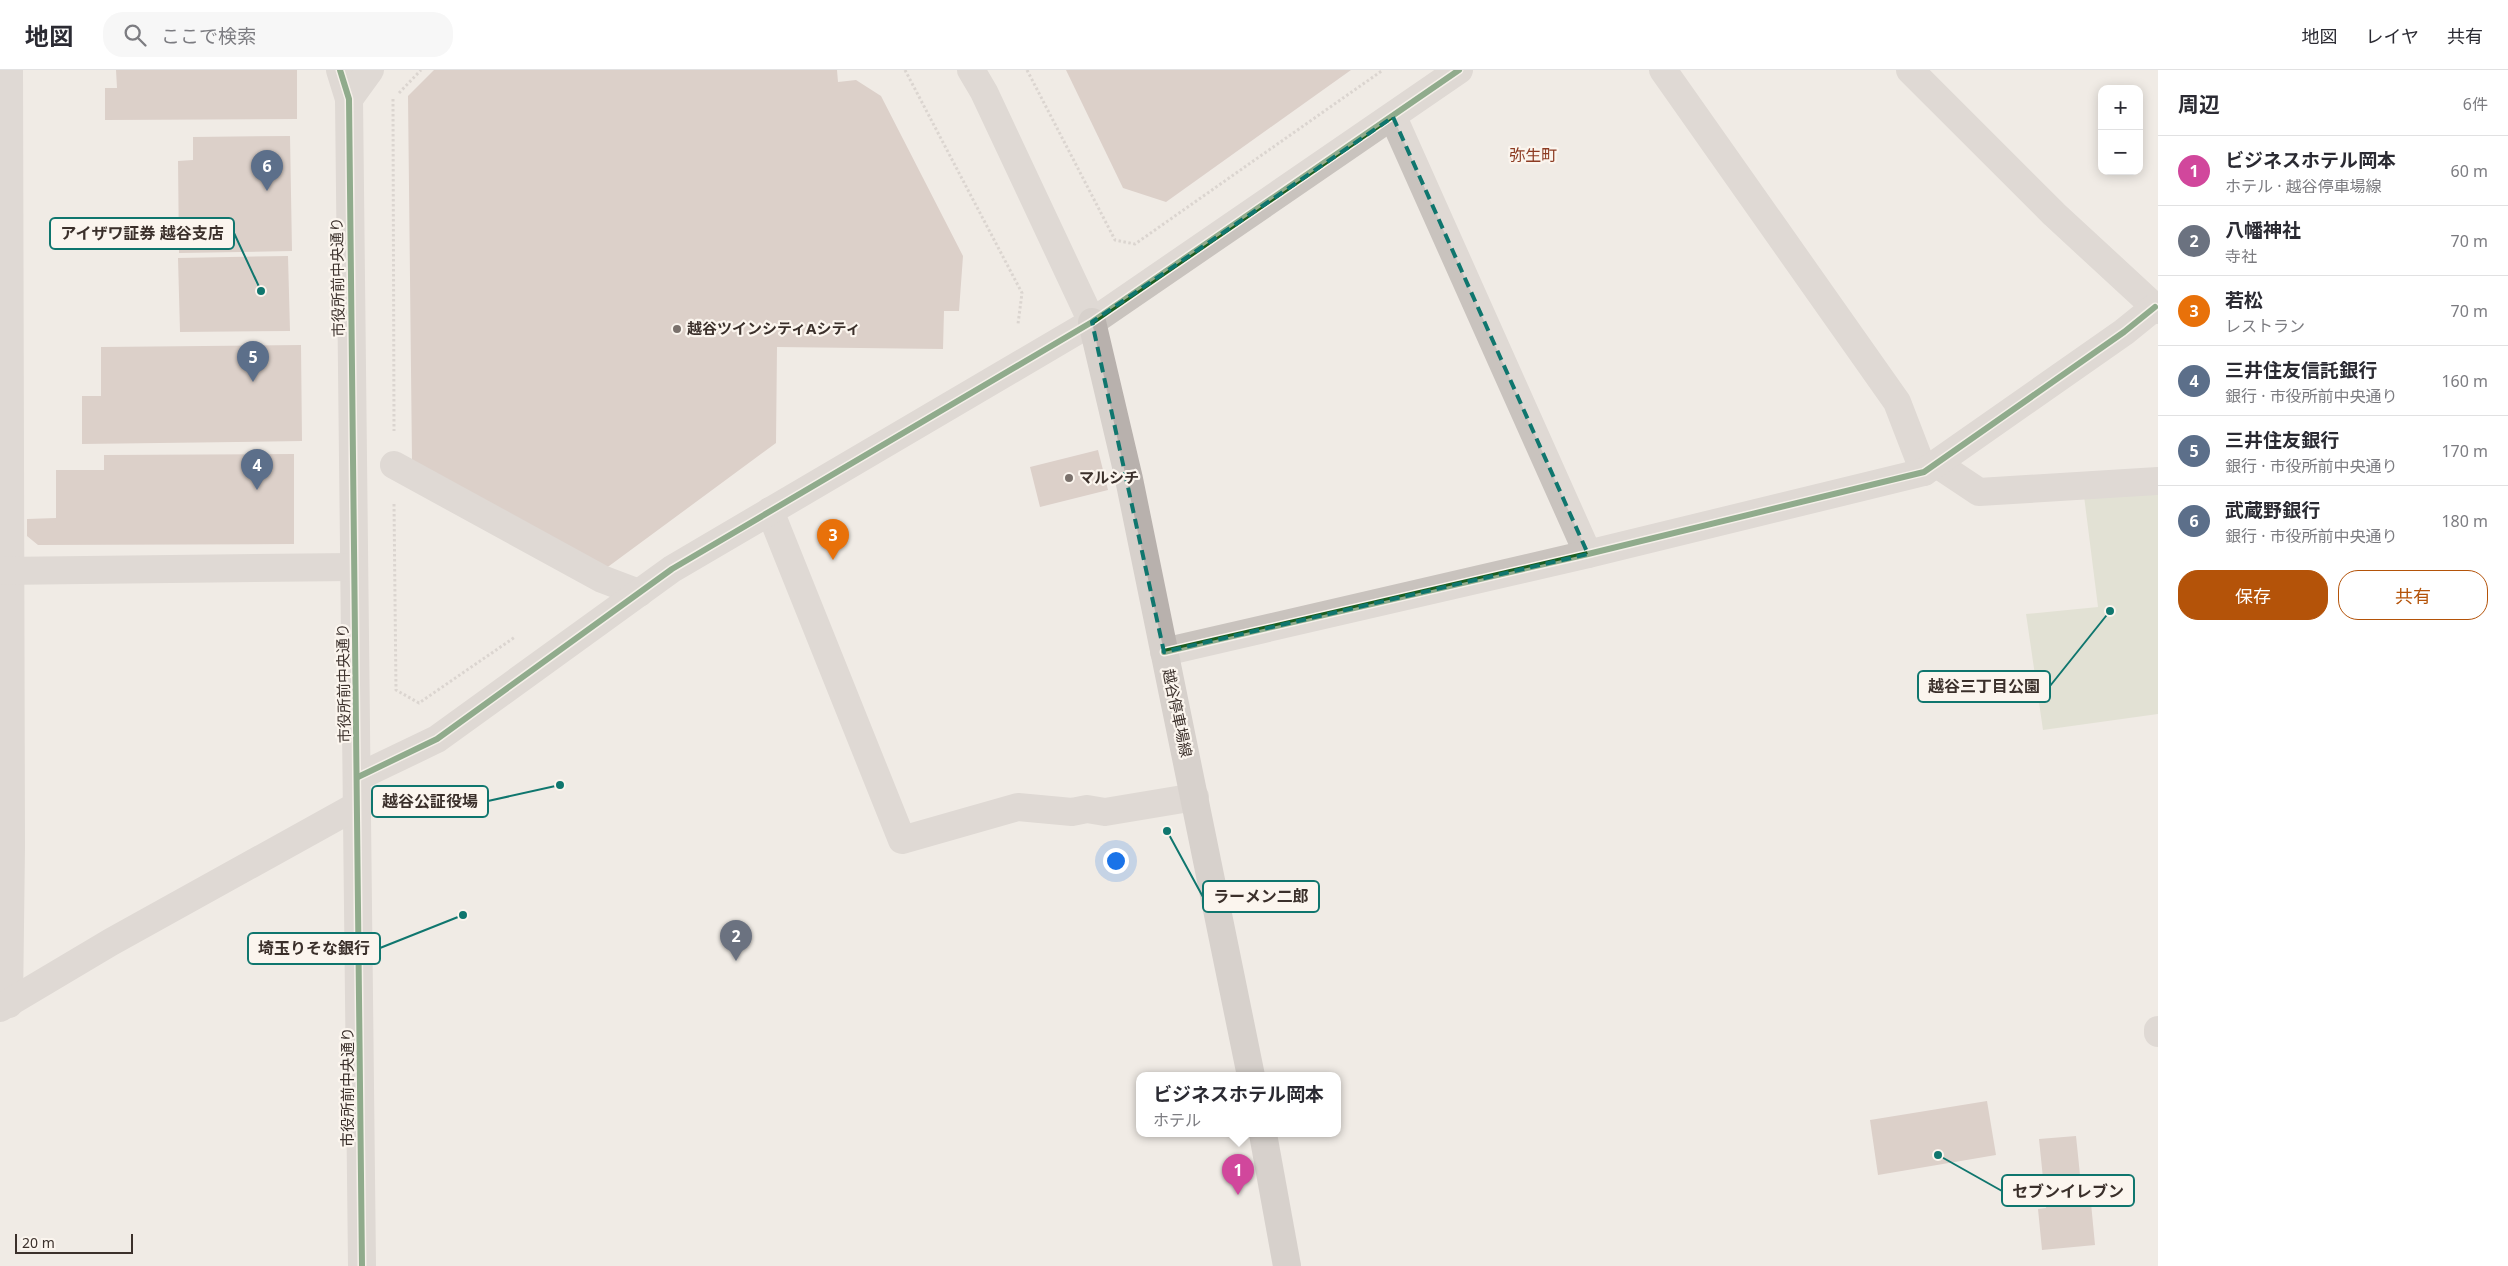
<!DOCTYPE html>
<html lang="ja">
<meta charset="utf-8">
<style>
body{margin:0;font-family:"Noto Sans","Noto Sans JP",sans-serif;background:#f7f7f7;color:#2b2b33}
.controls{position:absolute;right:15px;top:15px;display:grid;overflow:hidden;border-radius:10px;box-shadow:0 2px 12px #0003}
.controls button{width:45px;height:45px;display:grid;place-items:center;padding:0;border:0;border-bottom:1px solid #e1e1e2;background:#fff;color:#2b2b33;font:25px sans-serif}
.scale{position:absolute;left:15px;bottom:12px;width:118px;box-sizing:border-box;padding-left:5px;border:2px solid #3b302b;border-top:0;font-size:14px;line-height:18px;white-space:nowrap;color:#3b302b;-webkit-text-stroke:4px #fbf5ee;paint-order:stroke}
.you{position:absolute;left:1115px;top:790px;width:18px;height:18px;margin:-12px;border:4px solid #fff;border-radius:50%;background:#1a73e8;box-shadow:0 0 0 8px #1a73e833}
.badge{display:grid;place-items:center;width:32px;height:32px;border-radius:50%;background:#b45309;color:#fff;font-size:16px;font-weight:700}
.pin{position:absolute;translate:-50% -41px;filter:drop-shadow(0 1px 2px #0008)}
.pin::after{content:'';position:absolute;top:26px;width:18px;height:15px;background:inherit;clip-path:polygon(0 0,100% 0,50% 100%)}
.popup{position:absolute;left:1136px;top:1002px;width:205px;height:65px;box-sizing:border-box;display:grid;place-content:center;border-radius:10px;background:#fff;filter:drop-shadow(0 1px 4px #0005);font-size:16px;white-space:nowrap;color:#7c7c81}
.popup b{font-size:19px;color:#2b2b33}
.popup::after{content:'';position:absolute;left:50%;top:100%;margin-left:-10px;border:10px solid transparent;border-top-color:#fff}
.list{margin:0;padding:0;list-style:none}
h2{display:flex;justify-content:space-between;align-items:center;height:65px;margin:0;padding:0 20px;font-size:21px}
h2 small{font-size:16px;font-weight:400;color:#7c7c81}
.list li{display:grid;grid-template-columns:32px 1fr auto;gap:15px;align-items:center;box-sizing:border-box;height:70px;padding:0 20px;border-top:1px solid #e1e1e2}
.list b{display:block;font-size:19px;white-space:nowrap}
.list p{margin:0;font-size:16px;white-space:nowrap;color:#7c7c81}
.list em{font-size:16px;font-style:normal;color:#7c7c81}
.actions{display:flex;gap:10px;padding:15px 20px}
.actions a{flex:1;padding:11px 0;border:1px solid #b45309;border-radius:20px;text-align:center;font-size:18px;color:#b45309}
.actions .main{background:#b45309;color:#fff}
.icon{flex:none;width:28px;height:28px;fill:none;stroke:currentColor;stroke-width:2;stroke-linecap:round;stroke-linejoin:round}
.map{position:relative;flex:none;width:2158px;height:1196px;overflow:hidden}
header{display:flex;align-items:center;gap:30px;box-sizing:border-box;height:70px;padding:0 25px;background:#fff;border-bottom:1px solid #e1e1e2}
header strong{font-size:24px}
nav{display:flex;gap:28px;margin-inline-start:auto;font-size:18px}
.search{width:350px;height:45px;background:#f7f7f7;display:flex;align-items:center;gap:12px;box-sizing:border-box;padding:0 18px;border-radius:20px;color:#7c7c81;font-size:19px}
main{display:flex}
aside{flex:1;background:#fff}
.map>svg:first-child{display:block}
.green{fill:#d1d6bf}
.building{fill:#c3afa7}
.lines{fill:none;stroke-linecap:round;stroke-linejoin:round}
.path{stroke:#c2bbb6;stroke-width:3;stroke-dasharray:2.5 2.5;stroke-linecap:butt}
.minor{stroke:#c9c3be;stroke-width:28}
.major{stroke:#b8b1ad;stroke-width:28}
.cycleway-casing{stroke:#fbf5ee;stroke-width:9}
.cycleway{stroke:#1b5e20;stroke-width:6}
.marked{fill:none;stroke:#0f766e;stroke-width:4;stroke-dasharray:10 6;stroke-linejoin:round}
.poi-dot{fill:#7a716c;stroke:#fbf5ee;stroke-width:2}
.labels{text-anchor:middle;stroke-width:4.5;stroke-linejoin:round;paint-order:stroke}
.street-label{font-size:15px;fill:#3b302b;stroke:#fbf5ee}
.poi-label{font-size:15px;font-weight:bold;fill:#3b302b;stroke:#fbf5ee;text-anchor:start}
.neighbourhood-label{font-size:16px;fill:#8c3b22;stroke:#fbf5ee}
.leader{fill:none;stroke:#0f766e;stroke-width:2}
.callout-dot{fill:#0f766e;stroke:#fbf5ee;stroke-width:2}
.callout{fill:#fbf5ee;stroke:#0f766e;stroke-width:2}
.callout-label{font-size:16px;text-anchor:middle;font-weight:bold;fill:#3b302b}
</style>
<header>
<strong>地図</strong>
<div class="search"><svg class="icon" aria-label="search" viewBox="0 0 24 24"><circle cx="10" cy="10" r="6"/><path d="M15 15l6 6"/></svg>ここで検索</div>
<nav><a>地図</a><a>レイヤ</a><a>共有</a></nav>
</header>
<main>
<div class="map">
<svg width="2158" height="1196" viewBox="0 0 2158 1196">
<rect width="100%" height="100%" fill="#f0ebe5"/>
<!-- green -->
<polygon class="green" points="2158,422 2158,644 2043,660 2026,544 2098,537 2084,426"/>
<!-- building -->
<g class="building">
<polygon points="116,0 297,0 297,49 105,50 105,18 117,18"/>
<polygon points="434,0 837,0 838,12 856,10 881,26 963,186 959,241 944,241 943,279 777,277 776,373 605,499 412,391 408,26"/>
<polygon points="1066,0 1351,0 1166,132 1123,118"/>
<polygon points="290,66 292,181 179,183 178,91 193,90 193,67"/>
<polygon points="288,186 290,261 180,262 178,188"/>
<polygon points="301,275 302,371 82,374 82,326 101,326 101,277"/>
<polygon points="1098,380 1108,420 1040,437 1030,397"/>
<polygon points="294,384 294,474 38,475 27,466 27,449 56,448 56,400 104,400 104,385"/>
<polygon points="1987,1031 1996,1085 1878,1105 1870,1050"/>
<polygon points="2076,1066 2083,1134 2091,1133 2095,1175 2042,1180 2038,1139 2046,1138 2039,1069"/>
</g>
<g class="lines">
<!-- path -->
<g class="path">
<polyline points="905,0 1022,223 1018,254"/>
<polyline points="1027,0 1115,170 1135,174 1383,0"/>
<polyline points="399,23 421,0"/>
<polyline points="393,29 394,361"/>
<polyline points="394,434 396,620 419,633 515,567"/>
</g>
<!-- minor -->
<g class="minor">
<polyline points="9,0 11,777 9,934"/>
<polyline points="340,0 349,29 362,1196"/>
<polyline points="971,0 984,22 1092,252"/>
<polyline points="1663,0 1897,332 1924,402"/>
<polyline points="1910,0 2054,144 2158,240"/>
<polyline points="349,29 370,0"/>
<polyline points="1393,47 1588,484"/>
<polyline points="1937,394 1979,422 2158,411"/>
<polyline points="394,395 602,509 639,523"/>
<polyline points="770,441 902,770 1018,737 1072,742 1087,739 1105,742 1195,727"/>
<polyline points="0,501 353,497"/>
<polyline points="1164,582 1588,484 1924,402 2124,262 2155,237"/>
<polyline points="358,707 437,669 672,499 1092,252 1459,0"/>
<polyline points="0,938 111,872 358,735"/>
<polyline points="2158,960 2158,963"/>
</g>
<!-- major -->
<g class="major">
<polyline points="1092,252 1129,409 1251,1006"/>
<polyline points="1263,1064 1287,1196"/>
</g>
<defs>
<g id="cycleway">
<polyline points="340,0 349,29 362,1196"/>
<polyline points="1164,582 1588,484 1924,402 2124,262 2155,237"/>
<polyline points="358,707 437,669 672,499 1092,252 1459,0"/>
</g>
</defs>
<!-- cycleway casing -->
<use href="#cycleway" class="cycleway-casing"/>
<!-- cycleway -->
<use href="#cycleway" class="cycleway"/>
</g>
<!-- marked area -->
<path d="M0 0H2158V1196H0ZM1393,47L1588,484L1164,582L1092,252Z" fill="#f0ebe5" fill-opacity=".55" fill-rule="evenodd"/>
<path class="marked" d="M1393,47L1588,484L1164,582L1092,252Z"/>
<!-- markers -->
<g class="poi-dot">
<circle cx="677" cy="259" r="5"/>
<circle cx="1069" cy="408" r="5"/>
</g>
<g class="labels">
<!-- street labels -->
<g class="street-label">
<text transform="translate(338 207) rotate(-91)" y="5">市役所前中央通り</text>
<text transform="translate(344 613) rotate(-91)" y="5">市役所前中央通り</text>
<text transform="translate(1177 643) rotate(78)" y="5">越谷停車場線</text>
<text transform="translate(348 1017) rotate(-90)" y="5">市役所前中央通り</text>
</g>
<!-- poi labels -->
<g class="poi-label">
<text x="687" y="264">越谷ツインシティAシティ</text>
<text x="1079" y="413">マルシチ</text>
</g>
<!-- neighbourhood labels -->
<g class="neighbourhood-label">
<text x="1533" y="91">弥生町</text>
</g>
</g>
<!-- callouts -->
<path class="leader" d="M261 221L234 163M2110 541L2050 616M560 715L488 731M1167 761L1203 827M463 845L380 878M1938 1085L2002 1121"/>
<g class="callout-dot">
<circle cx="261" cy="221" r="5"/>
<circle cx="2110" cy="541" r="5"/>
<circle cx="560" cy="715" r="5"/>
<circle cx="1167" cy="761" r="5"/>
<circle cx="463" cy="845" r="5"/>
<circle cx="1938" cy="1085" r="5"/>
</g>
<g class="callout">
<rect x="50" y="148" width="184" height="31" rx="5"/>
<rect x="1918" y="601" width="132" height="31" rx="5"/>
<rect x="372" y="716" width="116" height="31" rx="5"/>
<rect x="1203" y="811" width="116" height="31" rx="5"/>
<rect x="248" y="863" width="132" height="31" rx="5"/>
<rect x="2002" y="1105" width="132" height="31" rx="5"/>
</g>
<g class="callout-label">
<text x="142" y="169">アイザワ証券 越谷支店</text>
<text x="1984" y="622">越谷三丁目公園</text>
<text x="430" y="737">越谷公証役場</text>
<text x="1261" y="832">ラーメン二郎</text>
<text x="314" y="884">埼玉りそな銀行</text>
<text x="2068" y="1127">セブンイレブン</text>
</g>
</svg>
<div class="controls">
<button>+</button>
<button>−</button>
</div>
<div class="scale">20 m</div>
<div class="you"></div>
<div class="pin badge" style="left:1238px;top:1125px;background:#d1479c">1</div>
<div class="popup"><b>ビジネスホテル岡本</b>ホテル</div>
<div class="pin badge" style="left:736px;top:891px;background:#6b7280">2</div>
<div class="pin badge" style="left:833px;top:490px;background:#e8710a">3</div>
<div class="pin badge" style="left:257px;top:420px;background:#5c6f8a">4</div>
<div class="pin badge" style="left:253px;top:312px;background:#5c6f8a">5</div>
<div class="pin badge" style="left:267px;top:121px;background:#5c6f8a">6</div>
</div>
<aside>
<h2>周辺<small>6件</small></h2>
<ul class="list">
<li><span class="badge" style="background:#d1479c">1</span><div><b>ビジネスホテル岡本</b><p>ホテル · 越谷停車場線</p></div><em>60 m</em></li>
<li><span class="badge" style="background:#6b7280">2</span><div><b>八幡神社</b><p>寺社</p></div><em>70 m</em></li>
<li><span class="badge" style="background:#e8710a">3</span><div><b>若松</b><p>レストラン</p></div><em>70 m</em></li>
<li><span class="badge" style="background:#5c6f8a">4</span><div><b>三井住友信託銀行</b><p>銀行 · 市役所前中央通り</p></div><em>160 m</em></li>
<li><span class="badge" style="background:#5c6f8a">5</span><div><b>三井住友銀行</b><p>銀行 · 市役所前中央通り</p></div><em>170 m</em></li>
<li><span class="badge" style="background:#5c6f8a">6</span><div><b>武蔵野銀行</b><p>銀行 · 市役所前中央通り</p></div><em>180 m</em></li>
</ul>
<div class="actions"><a class="main">保存</a><a>共有</a></div>
</aside>
</main>
